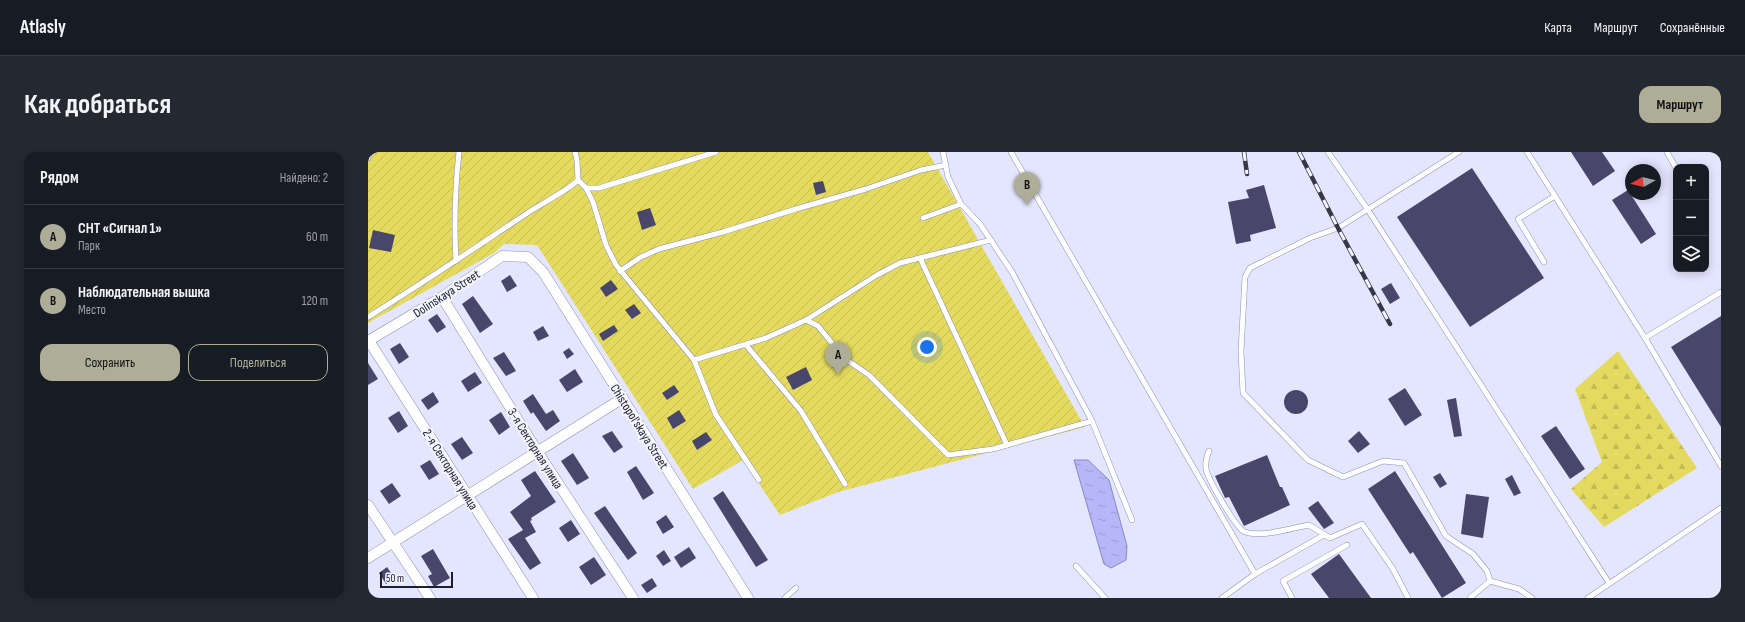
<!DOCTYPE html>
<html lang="ru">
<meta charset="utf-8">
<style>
body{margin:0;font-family:"Sofia Sans Condensed",sans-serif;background:#242831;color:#f1f3f6}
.controls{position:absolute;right:12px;top:12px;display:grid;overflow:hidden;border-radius:8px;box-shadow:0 2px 10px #0003}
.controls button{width:36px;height:36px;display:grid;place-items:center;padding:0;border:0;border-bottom:1px solid #363941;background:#171b24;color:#f1f3f6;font:20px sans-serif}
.compass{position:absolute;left:1257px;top:12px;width:36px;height:36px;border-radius:50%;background:#171b24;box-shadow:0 2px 10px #0003;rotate:262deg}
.scale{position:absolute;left:12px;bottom:10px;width:73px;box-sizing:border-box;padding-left:4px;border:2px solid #1e1e2d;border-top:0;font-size:11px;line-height:14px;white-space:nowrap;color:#1e1e2d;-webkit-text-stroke:3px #f3f4fc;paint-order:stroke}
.you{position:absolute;left:559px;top:195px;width:14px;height:14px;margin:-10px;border:3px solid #fff;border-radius:50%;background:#1a73e8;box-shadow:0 0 0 6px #1a73e833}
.badge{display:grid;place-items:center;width:26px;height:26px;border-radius:50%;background:#aeae98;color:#111;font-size:13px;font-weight:700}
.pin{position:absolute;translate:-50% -33px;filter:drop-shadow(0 1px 2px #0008)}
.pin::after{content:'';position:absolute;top:21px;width:14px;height:12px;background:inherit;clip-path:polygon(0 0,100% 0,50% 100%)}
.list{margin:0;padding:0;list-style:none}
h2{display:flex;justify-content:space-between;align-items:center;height:52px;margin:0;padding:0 16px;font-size:17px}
h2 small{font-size:13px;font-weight:400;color:#9ea1a6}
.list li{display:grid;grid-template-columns:26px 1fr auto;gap:12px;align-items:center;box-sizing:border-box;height:64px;padding:0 16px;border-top:1px solid #363941}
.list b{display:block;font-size:15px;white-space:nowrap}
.list p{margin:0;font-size:13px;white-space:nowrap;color:#9ea1a6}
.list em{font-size:13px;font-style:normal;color:#9ea1a6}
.actions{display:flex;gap:8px;padding:12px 16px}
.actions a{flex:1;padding:9px 0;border:1px solid #aeae98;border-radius:12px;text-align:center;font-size:14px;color:#aeae98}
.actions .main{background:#aeae98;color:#111}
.icon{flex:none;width:22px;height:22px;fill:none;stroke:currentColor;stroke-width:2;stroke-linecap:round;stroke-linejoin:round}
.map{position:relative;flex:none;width:1353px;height:446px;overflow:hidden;border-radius:12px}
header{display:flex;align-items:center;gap:24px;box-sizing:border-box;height:56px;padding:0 20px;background:#171b24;border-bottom:1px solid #363941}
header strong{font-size:19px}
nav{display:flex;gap:22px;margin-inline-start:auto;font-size:14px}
.intro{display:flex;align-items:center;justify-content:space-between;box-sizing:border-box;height:96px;padding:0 24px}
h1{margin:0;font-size:28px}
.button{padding:10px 18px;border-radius:12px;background:#aeae98;color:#111;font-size:14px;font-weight:700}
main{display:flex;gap:24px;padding:0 24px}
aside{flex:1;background:#171b24;border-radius:12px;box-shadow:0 2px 10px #0003}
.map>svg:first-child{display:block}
.forest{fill:url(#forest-firs)}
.garden{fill:url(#garden-furrows)}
.water{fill:url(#water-ripples);stroke:#8988bc}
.building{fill:#48476b}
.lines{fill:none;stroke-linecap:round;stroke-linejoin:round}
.lane-casing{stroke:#8e8eb6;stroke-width:6}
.street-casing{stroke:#8e8eb6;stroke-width:11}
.lane{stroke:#fff;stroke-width:5}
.street{stroke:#fff;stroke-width:10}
.rail-casing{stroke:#373747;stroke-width:4.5}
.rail{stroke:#f3f4fc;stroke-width:3;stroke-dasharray:9;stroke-linecap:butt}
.labels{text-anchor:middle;stroke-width:4;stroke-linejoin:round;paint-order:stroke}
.street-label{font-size:13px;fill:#1e1e2d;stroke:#f3f4fc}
</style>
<header>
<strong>Atlasly</strong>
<nav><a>Карта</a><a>Маршрут</a><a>Сохранённые</a></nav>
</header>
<div class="intro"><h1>Как добраться</h1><a class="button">Маршрут</a></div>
<main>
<aside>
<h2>Рядом<small>Найдено: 2</small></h2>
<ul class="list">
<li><span class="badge">A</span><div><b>СНТ «Сигнал 1»</b><p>Парк</p></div><em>60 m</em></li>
<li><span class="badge">B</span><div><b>Наблюдательная вышка</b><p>Место</p></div><em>120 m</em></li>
</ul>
<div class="actions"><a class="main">Сохранить</a><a>Поделиться</a></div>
</aside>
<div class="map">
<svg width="1353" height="446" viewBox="0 0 1353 446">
<defs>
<pattern id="forest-firs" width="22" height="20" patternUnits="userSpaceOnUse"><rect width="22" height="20" fill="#e4da5f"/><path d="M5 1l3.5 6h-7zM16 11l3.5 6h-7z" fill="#c3bb53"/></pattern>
<pattern id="garden-furrows" width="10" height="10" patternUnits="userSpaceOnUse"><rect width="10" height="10" fill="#e4da5f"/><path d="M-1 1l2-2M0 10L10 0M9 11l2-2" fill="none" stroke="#c3bb53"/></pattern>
<pattern id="water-ripples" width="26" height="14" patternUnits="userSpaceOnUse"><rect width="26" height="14" fill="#b7b6f9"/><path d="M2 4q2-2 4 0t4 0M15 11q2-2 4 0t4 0" fill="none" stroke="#9d9cd6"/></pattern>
</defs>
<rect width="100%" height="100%" fill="#e4e5fe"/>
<!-- forest -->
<polygon class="forest" points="1250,199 1329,316 1236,375 1203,337 1234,310 1207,237"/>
<!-- garden -->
<polygon class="garden" points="0,0 560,0 717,275 470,340 412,363 375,308 325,337 169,93 136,92 126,101 0,171"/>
<!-- water -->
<polygon class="water" points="706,308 720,308 741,328 759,394 758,408 743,416 736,412"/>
<!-- building -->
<g class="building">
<polygon points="1203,0 1234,0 1247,19 1225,34"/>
<polygon points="1104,16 1176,126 1102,175 1029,65"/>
<polygon points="455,29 458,40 448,43 445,31"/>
<polygon points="896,33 908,76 882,83 883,89 868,92 860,50 881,46 878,38"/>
<polygon points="1260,38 1288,82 1273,92 1244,48"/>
<polygon points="282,56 288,73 274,78 269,60"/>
<polygon points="5,78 27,83 23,100 1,96"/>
<polygon points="142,123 149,134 139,140 133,129"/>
<polygon points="243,128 250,137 238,145 232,136"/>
<polygon points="1023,131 1032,146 1022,152 1013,137"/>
<polygon points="105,144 125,172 112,181 94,152"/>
<polygon points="266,152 273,161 264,167 257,158"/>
<polygon points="69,162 78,175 69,181 60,168"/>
<polygon points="1353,164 1353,275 1303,195"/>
<polygon points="246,173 250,179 235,189 231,182"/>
<polygon points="175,174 181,184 170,189 165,180"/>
<polygon points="32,191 41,205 31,212 22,197"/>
<polygon points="201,196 206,202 199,207 195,200"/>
<polygon points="136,200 148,219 138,224 125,206"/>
<polygon points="0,211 10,227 0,233"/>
<polygon points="438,215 444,228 425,238 418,225"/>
<polygon points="207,217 215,230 199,240 191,228"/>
<polygon points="107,220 114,231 100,240 93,229"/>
<polygon points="306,233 311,240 299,248 294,241"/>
<polygon points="1037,236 1054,263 1037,274 1020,247"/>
<circle cx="928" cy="250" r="12"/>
<polygon points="65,240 71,250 60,258 53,248"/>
<polygon points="165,242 178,262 185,258 192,269 178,279 165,260 163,262 155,249"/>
<polygon points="1088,246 1094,284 1086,285 1079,248"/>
<polygon points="311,258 318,269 305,277 299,266"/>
<polygon points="31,259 40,274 30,281 20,266"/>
<polygon points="133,260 142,275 131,283 121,268"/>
<polygon points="1188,274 1217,317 1202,327 1173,284"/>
<polygon points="244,279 255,295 246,301 234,284"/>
<polygon points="991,279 1002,292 990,301 980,289"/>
<polygon points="338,280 344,288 329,298 324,289"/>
<polygon points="94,285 105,301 94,308 83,292"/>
<polygon points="205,301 221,326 209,333 193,309"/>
<polygon points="899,303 912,335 914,335 922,353 876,374 861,345 857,346 847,324"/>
<polygon points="62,308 71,322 61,328 52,314"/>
<polygon points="268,314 286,341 275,348 259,320"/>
<polygon points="167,319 188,350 163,366 164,368 162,369 168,380 157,386 173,411 162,418 140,387 155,378 142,360 163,344 153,328"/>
<polygon points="1027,319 1098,431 1074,446 1045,400 1042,402 1000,337"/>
<polygon points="1072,321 1079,332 1072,336 1065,325"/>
<polygon points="1144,323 1153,341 1146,344 1137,327"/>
<polygon points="24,331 33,344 21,352 12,339"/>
<polygon points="355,339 400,408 388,415 345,346"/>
<polygon points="1098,342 1121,345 1115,386 1093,382"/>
<polygon points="950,349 966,371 956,377 940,356"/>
<polygon points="237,354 269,401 260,408 226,361"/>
<polygon points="298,363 306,375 295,382 288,370"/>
<polygon points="203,368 212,382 200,390 191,376"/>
<polygon points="321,395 328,406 313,416 306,405"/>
<polygon points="65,397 82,426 66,435 60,424 64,422 53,404"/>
<polygon points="296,398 303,409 295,414 288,404"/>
<polygon points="971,402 1003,446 961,446 943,422"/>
<polygon points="226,405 238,423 223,433 211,415"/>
<polygon points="19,415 27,427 18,432 11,421"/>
<polygon points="284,426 289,434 279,441 273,433"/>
</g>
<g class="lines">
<defs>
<g id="lane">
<polyline points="575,0 580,25 593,52 612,72 644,120 724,269 764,368"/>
<polyline points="643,0 887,422"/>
<polyline points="960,0 1000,58 1241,431"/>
<polyline points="1091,0 970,76 942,86 882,116 877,125 873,199 875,241 940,308 975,325 1015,309 1036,311 1078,384 1105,402 1119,419 1122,429 1102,446"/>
<polyline points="1159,0 1277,186 1353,314"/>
<polyline points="1299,0 1308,16"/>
<polyline points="0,6 1,0"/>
<polyline points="210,28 218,36 225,50 238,93 248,113 326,208 348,263 391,328"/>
<polyline points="218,36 231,36 348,0"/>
<polyline points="555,66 593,52"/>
<polyline points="552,106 639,293"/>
<path d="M88,109C86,72 87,36 91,0"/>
<polyline points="1176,110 1150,67 1187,44"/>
<polyline points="252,119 273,105 291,97 355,80 428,57 498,37 553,18 578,13"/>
<path d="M0,165C55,131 108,95 161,60C173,52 202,37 210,28L209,8L207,0"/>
<polyline points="438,168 450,174 476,206 501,223 580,303 625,297 724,269"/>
<polyline points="1277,186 1353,140"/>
<polyline points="378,193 433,259 477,332"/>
<polyline points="326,208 398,186 438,168 509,123 532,111 623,88"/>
<path d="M841,299C838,306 837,310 838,317C840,327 868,377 877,380C893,386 923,376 941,373L962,386L994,372L1025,417L1040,446"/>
<polyline points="708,414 737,446"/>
<polyline points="1122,429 1151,437 1164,446"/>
<polyline points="417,446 428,436"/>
<polyline points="854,446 887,422 956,383"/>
<polyline points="924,446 915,429 979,393"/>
<polyline points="1220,446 1353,356"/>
</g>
<g id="street">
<polyline points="74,145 169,299 265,446"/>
<polyline points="0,189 74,145 134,104 160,105 175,120 380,446"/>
<polyline points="1,189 165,446"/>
<polyline points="0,353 62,446"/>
<polyline points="0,406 255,246"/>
</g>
</defs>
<!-- lane casing -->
<use href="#lane" class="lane-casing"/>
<!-- street casing -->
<use href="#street" class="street-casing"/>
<!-- lane -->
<use href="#lane" class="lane"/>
<!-- street -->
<use href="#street" class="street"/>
<defs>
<g id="rail">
<polyline points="876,0 879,22"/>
<polyline points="931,0 970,76 1022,172"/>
</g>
</defs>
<!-- rail casing -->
<use href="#rail" class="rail-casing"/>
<!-- rail -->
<use href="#rail" class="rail"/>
</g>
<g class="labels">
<!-- street labels -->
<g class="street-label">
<text transform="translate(78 141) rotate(-33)" y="5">Dolinskaya Street</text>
<text transform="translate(272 274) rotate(58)" y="5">Chistopol'skaya Street</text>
<text transform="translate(168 296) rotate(58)" y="5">3-я Секторная улица</text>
<text transform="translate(83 317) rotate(58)" y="5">2-я Секторная улица</text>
</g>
</g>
</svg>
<div class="controls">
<button>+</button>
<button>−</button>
<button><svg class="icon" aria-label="layers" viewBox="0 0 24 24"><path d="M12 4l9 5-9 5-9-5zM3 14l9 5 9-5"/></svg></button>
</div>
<svg class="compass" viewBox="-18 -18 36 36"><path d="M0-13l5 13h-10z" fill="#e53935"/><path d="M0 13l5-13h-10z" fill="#9ea1a6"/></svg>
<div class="scale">50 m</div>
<div class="you"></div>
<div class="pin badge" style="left:470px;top:223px">A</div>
<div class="pin badge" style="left:659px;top:53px">B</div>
</div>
</main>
